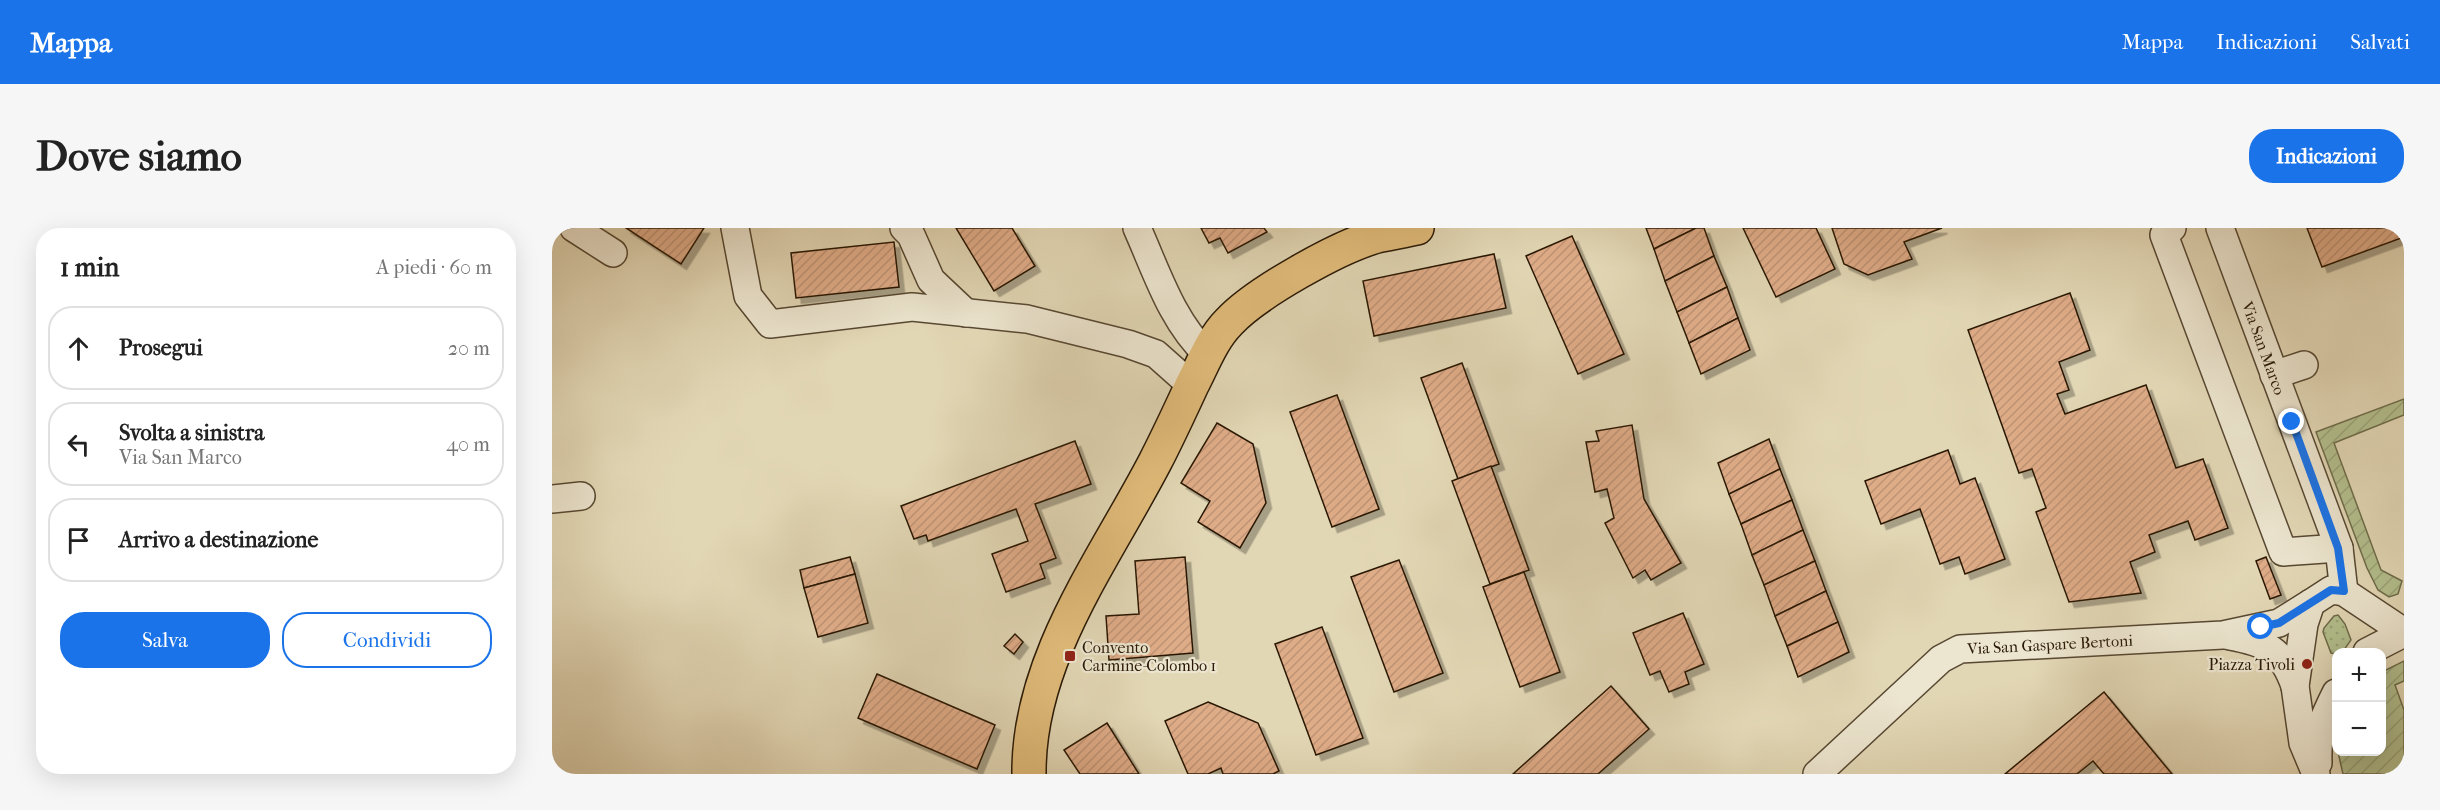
<!DOCTYPE html>
<html lang="it">
<meta charset="utf-8">
<style>
body{margin:0;font-family:"IM FELL French Canon",serif;background:#f6f6f6;color:#222}
.controls{position:absolute;right:18px;bottom:18px;display:grid;overflow:hidden;border-radius:12px;box-shadow:0 6px 24px #0002}
.controls button{width:54px;height:54px;display:grid;place-items:center;padding:0;border:0;border-bottom:2px solid #e0e0e0;background:#fff;color:#222;font:30px sans-serif}
.stop{position:absolute;width:18px;height:18px;margin:-14px;border:4px solid #1a73e8;border-radius:50%;background:#fff}
.stop.end{background:#1a73e8;border-color:#fff;box-shadow:0 2px 6px #0008}
.list{margin:0;padding:0;list-style:none}
h2{display:flex;justify-content:space-between;align-items:center;height:78px;margin:0;padding:0 24px;font-size:26px}
h2 small{font-size:20px;font-weight:400;color:#767676}
.list li{display:grid;grid-template-columns:39px 1fr auto;gap:18px;align-items:center;box-sizing:border-box;height:84px;margin:0 12px 12px;padding:0 12px;border:2px solid #e0e0e0;border-radius:24px}
.list b{display:block;font-size:22px;white-space:nowrap}
.list p{margin:0;font-size:20px;white-space:nowrap;color:#767676}
.list em{font-size:20px;font-style:normal;color:#767676}
.actions{display:flex;gap:12px;padding:18px 24px}
.actions a{flex:1;padding:14px 0;border:2px solid #1a73e8;border-radius:24px;text-align:center;font-size:21px;color:#1a73e8}
.actions .main{background:#1a73e8;color:#fff}
.icon{flex:none;width:33px;height:33px;fill:none;stroke:currentColor;stroke-width:2;stroke-linecap:round;stroke-linejoin:round}
.map{position:relative;flex:none;width:1852px;height:546px;overflow:hidden;border-radius:24px}
header{display:flex;align-items:center;gap:36px;box-sizing:border-box;height:84px;padding:0 30px;background:#1a73e8;color:#fff}
header strong{font-size:28px}
nav{display:flex;gap:33px;margin-inline-start:auto;font-size:21px}
.intro{display:flex;align-items:center;justify-content:space-between;box-sizing:border-box;height:144px;padding:0 36px}
h1{margin:0;font-size:42px}
.button{padding:15px 27px;border-radius:24px;background:#1a73e8;color:#fff;font-size:21px;font-weight:700}
main{display:flex;gap:36px;padding:0 36px}
aside{flex:1;background:#fff;border-radius:24px;box-shadow:0 6px 24px #0002}
.map>svg:first-child{display:block}
.grass{fill:url(#grass-dots);stroke:#6e6c4a;stroke-width:1.5}
.garden{fill:url(#garden-furrows);stroke:#6e6c4a;stroke-width:1.5}
.building{fill:url(#building-hatch);stroke:#291906;stroke-width:1.5;filter:url(#shadow)}
.lines{fill:none;stroke-linecap:round;stroke-linejoin:round}
.minor-casing{stroke:#574832;stroke-width:30}
.major-casing{stroke:#291906;stroke-width:36}
.minor{stroke:#ece5cf;stroke-width:27}
.major{stroke:#e1bc7a;stroke-width:33}
.route{stroke:#1a73e8;stroke-width:8}
.poi-dot{fill:#8f2418;stroke:#ece5cf;stroke-width:2}
.labels{text-anchor:middle;stroke-width:4.5;stroke-linejoin:round;paint-order:stroke}
.street-label{font-size:16px;fill:#291906;stroke:#ece5cf}
.poi-label{font-size:16px;fill:#291906;stroke:#ece5cf;text-anchor:start}
</style>
<header>
<strong>Mappa</strong>
<nav><a>Mappa</a><a>Indicazioni</a><a>Salvati</a></nav>
</header>
<div class="intro"><h1>Dove siamo</h1><a class="button">Indicazioni</a></div>
<main>
<aside>
<h2>1 min<small>A piedi · 60 m</small></h2>
<ul class="list">
<li><svg class="icon" aria-label="ahead" viewBox="0 0 24 24"><path d="M12 20V5M6 11l6-6 6 6"/></svg><div><b>Prosegui</b></div><em>20 m</em></li>
<li><svg class="icon" aria-label="left" viewBox="0 0 24 24"><path d="M17 20v-9H6M10 6l-5 5 5 5"/></svg><div><b>Svolta a sinistra</b><p>Via San Marco</p></div><em>40 m</em></li>
<li><svg class="icon" aria-label="arrive" viewBox="0 0 24 24"><path d="M6 21V4h12l-3 4 3 4H6"/></svg><div><b>Arrivo a destinazione</b></div></li>
</ul>
<div class="actions"><a class="main">Salva</a><a>Condividi</a></div>
</aside>
<div class="map">
<svg width="1852" height="546" viewBox="0 0 1852 546">
<defs>
<pattern id="grass-dots" width="8" height="8" patternUnits="userSpaceOnUse" patternTransform="scale(1.5)"><rect width="8" height="8" fill="#b3be8d"/><path d="M2 2h.1M6 6h.1" fill="none" stroke="#9aa378" stroke-width="1.8" stroke-linecap="round"/></pattern>
<pattern id="garden-furrows" width="10" height="10" patternUnits="userSpaceOnUse" patternTransform="scale(1.5)"><rect width="10" height="10" fill="#b3be8d"/><path d="M-1 1l2-2M0 10L10 0M9 11l2-2" fill="none" stroke="#9aa378"/></pattern>
<pattern id="building-hatch" width="6" height="6" patternUnits="userSpaceOnUse" patternTransform="scale(1.5)"><rect width="6" height="6" fill="#dfac88"/><path d="M-1 1l2-2M0 6l6-6M5 7l2-2" fill="none" stroke="#bf9374"/></pattern>
<filter id="shadow"><feDropShadow dx="5.5" dy="5.5" stdDeviation="0" flood-color="#0004"/></filter>
</defs>
<rect width="100%" height="100%" fill="#e2d7b5"/>
<filter id="stains"><feTurbulence type="fractalNoise" baseFrequency=".00333" numOctaves="4"/><feColorMatrix values="0 0 0 0 .2 0 0 0 0 .09 0 0 0 0 .02 0 0 0 .5 -.17"/></filter>
<radialGradient id="worn" r=".72"><stop offset=".6" stop-color="#630" stop-opacity="0"/><stop offset="1" stop-color="#630" stop-opacity=".3"/></radialGradient>
<!-- grass -->
<polygon class="grass" points="1786,387 1793,396 1799,412 1792,422 1784,426 1779,425 1771,404 1772,400 1782,388"/>
<!-- garden -->
<g class="garden">
<polygon points="1852,171 1852,187 1782,215 1829,342 1850,353 1846,366 1837,369 1826,362 1815,340 1764,204"/>
<polygon points="1852,433 1852,453 1843,457 1852,482 1852,546 1791,546 1786,524 1830,524 1830,444"/>
</g>
<!-- building -->
<g class="building">
<polygon points="74,0 152,0 129,36"/>
<polygon points="404,0 460,0 483,38 442,63"/>
<polygon points="649,0 712,0 715,4 676,25 668,10 657,15"/>
<polygon points="1094,0 1144,0 1102,21"/>
<polygon points="1144,0 1152,0 1162,28 1113,53 1102,21"/>
<polygon points="1191,0 1264,0 1283,41 1224,69"/>
<polygon points="1280,0 1390,0 1352,14 1360,31 1316,47 1292,36"/>
<polygon points="1755,0 1852,0 1852,9 1770,39"/>
<polygon points="1020,8 1072,126 1026,146 974,28"/>
<polygon points="342,14 347,59 244,70 239,25"/>
<polygon points="942,26 954,80 822,108 811,53"/>
<polygon points="1162,28 1175,59 1125,84 1113,53"/>
<polygon points="1175,59 1186,90 1137,115 1125,84"/>
<polygon points="1518,65 1538,122 1507,134 1517,162 1505,166 1513,186 1594,157 1624,240 1651,231 1676,300 1643,312 1636,293 1597,307 1603,324 1578,334 1589,365 1517,374 1484,284 1494,280 1480,241 1467,245 1416,102"/>
<polygon points="1186,90 1198,122 1149,146 1137,115"/>
<polygon points="910,135 947,236 906,251 869,150"/>
<polygon points="785,167 827,281 780,299 738,184"/>
<polygon points="665,195 701,216 714,275 688,320 646,294 658,273 629,255"/>
<polygon points="1080,197 1092,271 1129,335 1099,352 1093,342 1081,350 1053,295 1062,290 1055,261 1043,264 1034,214 1047,213 1044,203"/>
<polygon points="1217,211 1228,241 1177,266 1166,235"/>
<polygon points="523,213 539,256 483,276 504,330 488,336 493,350 454,364 440,326 476,313 464,281 376,313 374,307 362,311 349,278"/>
<polygon points="1396,222 1408,256 1423,250 1453,331 1413,346 1407,329 1388,336 1368,281 1329,296 1313,253"/>
<polygon points="939,238 977,342 938,356 900,253"/>
<polygon points="1228,241 1240,272 1189,296 1177,266"/>
<polygon points="1240,272 1251,302 1200,327 1189,296"/>
<polygon points="1251,302 1263,333 1212,357 1200,327"/>
<polygon points="298,329 303,346 252,360 248,342"/>
<polygon points="633,329 641,425 557,432 554,388 587,386 583,333"/>
<polygon points="1714,329 1729,367 1718,371 1704,333"/>
<polygon points="847,332 891,445 842,464 799,349"/>
<polygon points="1263,333 1274,363 1223,388 1212,357"/>
<polygon points="972,344 1008,444 968,459 931,359"/>
<polygon points="303,346 316,395 266,409 252,360"/>
<polygon points="1274,363 1286,394 1235,418 1223,388"/>
<polygon points="1131,385 1152,436 1133,444 1137,456 1117,464 1108,443 1098,447 1081,405"/>
<polygon points="1286,394 1297,424 1246,449 1235,418"/>
<polygon points="770,399 811,510 764,527 723,416"/>
<polygon points="463,406 471,414 462,426 452,418"/>
<polygon points="325,446 443,497 425,541 306,490"/>
<polygon points="1059,458 1097,501 1046,546 961,546"/>
<polygon points="1552,464 1620,546 1552,546 1541,533 1525,546 1453,546"/>
<polygon points="656,474 706,495 727,543 721,546 671,546 669,540 656,546 636,546 613,493"/>
<polygon points="555,495 587,546 528,546 512,522"/>
</g>
<g class="lines">
<defs>
<g id="minor">
<polyline points="22,0 61,25"/>
<polyline points="183,0 196,68 218,96 360,79 475,91 576,116 604,126 640,158"/>
<polyline points="352,0 359,7 379,52 414,85"/>
<path d="M585,0C604,42 620,94 655,126"/>
<polyline points="1620,0 1612,7 1731,324 1787,320"/>
<polyline points="1668,0 1787,320 1792,364"/>
<polyline points="1722,147 1752,137"/>
<polyline points="0,271 29,268"/>
<path d="M1678,408C1715,415 1730,421 1743,458"/>
<polyline points="1815,424 1852,405"/>
<path d="M1766,535C1765,503 1770,493 1784,465"/>
<polyline points="1265,546 1389,431 1408,421 1671,407 1727,395 1759,375"/>
<polyline points="1764,546 1751,515 1743,458 1752,396 1759,375 1779,362 1792,364 1852,404"/>
</g>
<path id="major" d="M477,546C476,431 552,332 603,234C616,209 628,183 640,157C651,136 660,111 677,94C704,65 786,19 825,8C838,5 852,3 865,0"/>
</defs>
<!-- minor casing -->
<use href="#minor" class="minor-casing"/>
<!-- major casing -->
<use href="#major" class="major-casing"/>
<!-- minor -->
<use href="#minor" class="minor"/>
<!-- major -->
<use href="#major" class="major"/>
</g>
<g class="lines">
<!-- route -->
<polyline class="route" points="1709,399 1727,395 1779,362 1792,363 1786,320 1740,194"/>
</g>
<!-- markers -->
<g class="poi-dot">
<rect x="512" y="422" width="12" height="12" rx="3"/>
<circle cx="1755" cy="436" r="6"/>
</g>
<g class="labels">
<!-- street labels -->
<g class="street-label">
<text transform="translate(1712 120) rotate(70)" y="6">Via San Marco</text>
<text transform="translate(1498 416) rotate(-3)" y="6">Via San Gaspare Bertoni</text>
</g>
<!-- poi labels -->
<g class="poi-label">
<text x="530" y="425">Convento<tspan x="530" dy="18">Carmine-Colombo 1</tspan></text>
<text x="1743" y="442" text-anchor="end">Piazza Tivoli</text>
</g>
</g>
<rect width="100%" height="100%" filter="url(#stains)"/>
<rect width="100%" height="100%" fill="url(#worn)"/>
</svg>
<div class="controls">
<button>+</button>
<button>−</button>
</div>
<div class="stop" style="left:1709px;top:399px"></div>
<div class="stop end" style="left:1740px;top:194px"></div>
</div>
</main>
